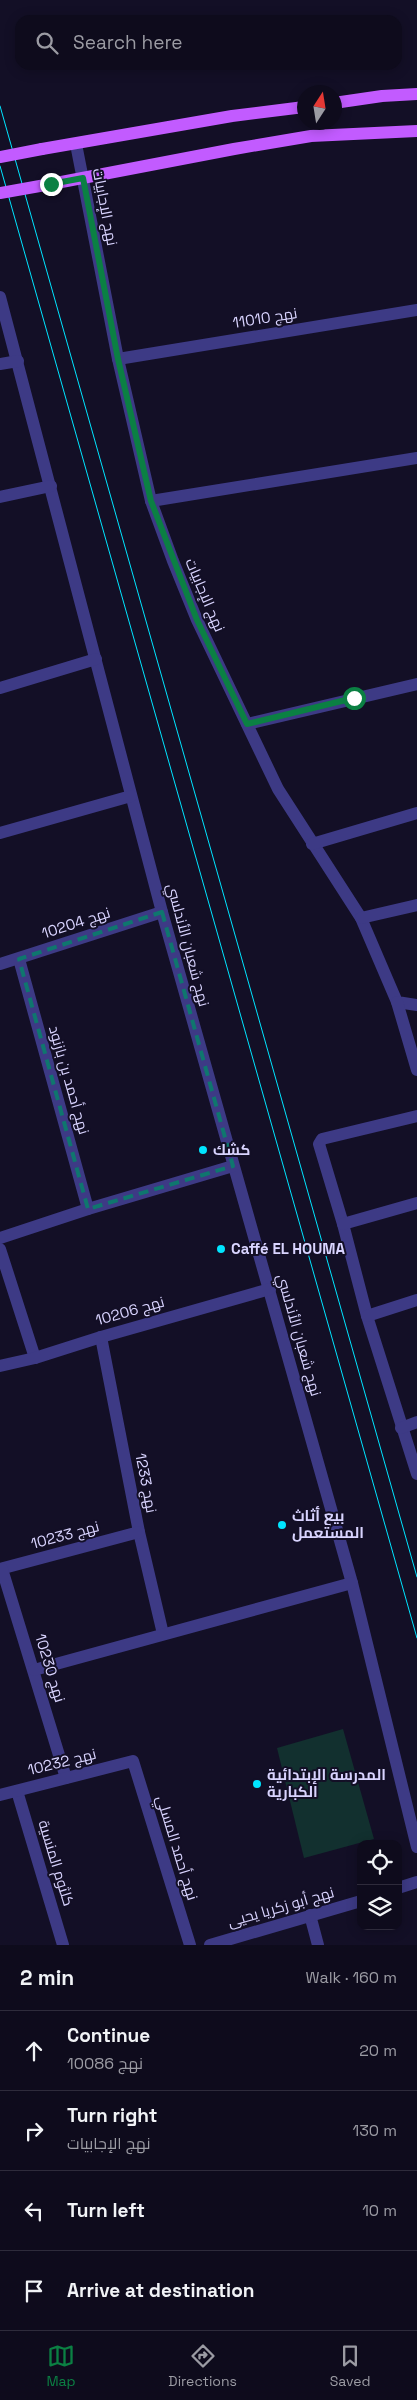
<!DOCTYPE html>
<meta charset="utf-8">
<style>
body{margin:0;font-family:"Space Grotesk",Cairo,sans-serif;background:#1c1929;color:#f1f3f6}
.controls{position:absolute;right:15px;bottom:15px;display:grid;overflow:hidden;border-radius:10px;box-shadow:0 2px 12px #0003}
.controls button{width:45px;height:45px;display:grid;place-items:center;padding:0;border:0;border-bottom:1px solid #2e2b3b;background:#0e0b1c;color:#f1f3f6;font:25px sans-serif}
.compass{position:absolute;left:297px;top:85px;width:45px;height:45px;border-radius:50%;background:#0e0b1c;box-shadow:0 2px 12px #0003;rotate:12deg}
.stop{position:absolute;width:15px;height:15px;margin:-11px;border:4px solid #0b8043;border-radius:50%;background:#fff}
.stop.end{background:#0b8043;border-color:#fff;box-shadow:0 1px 5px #0008}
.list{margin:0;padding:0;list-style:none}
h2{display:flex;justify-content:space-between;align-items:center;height:65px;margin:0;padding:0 20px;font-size:21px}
h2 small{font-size:16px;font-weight:400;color:#9b9ba3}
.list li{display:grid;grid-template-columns:32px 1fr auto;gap:15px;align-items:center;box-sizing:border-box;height:80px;padding:0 20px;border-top:1px solid #2e2b3b}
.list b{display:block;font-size:19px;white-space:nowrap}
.list p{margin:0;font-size:16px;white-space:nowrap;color:#9b9ba3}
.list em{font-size:16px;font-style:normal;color:#9b9ba3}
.icon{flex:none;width:28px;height:28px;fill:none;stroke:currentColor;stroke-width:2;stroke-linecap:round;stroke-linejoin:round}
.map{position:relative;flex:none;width:417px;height:1945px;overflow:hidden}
.search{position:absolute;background:#0e0b1c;box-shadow:0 2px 12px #0003;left:15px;right:15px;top:15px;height:55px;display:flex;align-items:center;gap:12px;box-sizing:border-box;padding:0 18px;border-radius:15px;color:#9b9ba3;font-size:19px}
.sheet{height:385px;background:#0e0b1c}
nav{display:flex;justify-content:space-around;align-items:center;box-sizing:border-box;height:70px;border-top:1px solid #2e2b3b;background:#0e0b1c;font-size:14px;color:#9b9ba3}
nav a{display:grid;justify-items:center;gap:2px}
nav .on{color:#0b8043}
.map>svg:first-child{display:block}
.green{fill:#12302f}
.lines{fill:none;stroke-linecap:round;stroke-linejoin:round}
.minor{stroke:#3d3a85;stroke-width:12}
.major{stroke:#c25bff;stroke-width:12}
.tram{stroke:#00e5ff;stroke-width:1}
.major-bridge{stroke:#c25bff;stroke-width:12}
.route{stroke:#0b8043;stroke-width:6}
.marked{fill:none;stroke:#0f766e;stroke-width:4;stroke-dasharray:10 6;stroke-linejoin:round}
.poi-dot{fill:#00e5ff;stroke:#130f26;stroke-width:2}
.labels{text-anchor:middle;stroke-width:4;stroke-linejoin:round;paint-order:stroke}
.street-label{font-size:15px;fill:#d9d4ff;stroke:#130f26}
.poi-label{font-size:15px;font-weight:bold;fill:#d9d4ff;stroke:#130f26;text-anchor:start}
</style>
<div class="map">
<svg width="417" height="1945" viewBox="0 0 417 1945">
<rect width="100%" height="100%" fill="#130f26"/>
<!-- green -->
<polygon class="green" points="343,1729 374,1839 304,1858 277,1748"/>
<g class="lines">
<!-- minor -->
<g class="minor">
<polyline points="76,144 118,359 151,501 173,561 197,620 278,789 361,918 397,1002 417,1005"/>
<polyline points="0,297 162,912 352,1583 417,1847"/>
<polyline points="118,359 417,310"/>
<polyline points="0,364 18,361"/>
<polyline points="0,497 51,486"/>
<polyline points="151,501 417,458"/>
<polyline points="0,688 96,659"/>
<polyline points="247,724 417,684"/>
<polyline points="0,833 131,796"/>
<polyline points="312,844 417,813"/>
<polyline points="361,918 417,905"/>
<polyline points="19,959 88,1209"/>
<polyline points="0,964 162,912"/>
<polyline points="397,1002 417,1070"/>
<polyline points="417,1116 322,1139 319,1144 343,1224 367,1316 417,1474"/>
<polyline points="343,1224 417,1203"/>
<polyline points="0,1238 88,1209 233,1166"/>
<polyline points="0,1249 35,1358"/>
<polyline points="367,1316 417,1300"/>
<polyline points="101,1337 139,1532 163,1634"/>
<polyline points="0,1366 35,1358 101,1337 270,1289"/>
<polyline points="401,1428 417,1422"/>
<polyline points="0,1569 139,1532"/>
<polyline points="2,1569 66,1778"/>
<polyline points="34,1670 352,1583"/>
<polyline points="17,1791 63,1945"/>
<polyline points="0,1795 133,1761 190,1945"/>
<polyline points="398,1888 417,1882"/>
<polyline points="310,1915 318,1945"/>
<polyline points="210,1945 361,1901"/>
</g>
<!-- major -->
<g class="major">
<polyline points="334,103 382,96 417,94"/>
<polyline points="42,149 232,116 304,107"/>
<polyline points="51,184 234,149 311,136 417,131"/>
</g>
<!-- tram -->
<g class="tram">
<polyline points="0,106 417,1577"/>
<polyline points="0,166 417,1638"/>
</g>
<!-- major-bridge -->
<g class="major-bridge">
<polyline points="0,157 42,149"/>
<polyline points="0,193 51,184"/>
</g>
</g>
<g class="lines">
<!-- route -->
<polyline class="route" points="51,184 83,178 118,359 151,501 197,620 247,724 354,698"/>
</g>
<!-- marked area -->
<path class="marked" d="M162,912L233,1166L88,1209L19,959Z"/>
<!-- markers -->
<g class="poi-dot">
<circle cx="203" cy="1150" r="5"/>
<circle cx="221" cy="1249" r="5"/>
<circle cx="282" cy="1525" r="5"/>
<circle cx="257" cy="1784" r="5"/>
</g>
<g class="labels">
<!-- street labels -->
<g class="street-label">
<text transform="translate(105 207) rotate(79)" y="5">نهج الإجابيات</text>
<text transform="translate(265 318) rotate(-9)" y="5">نهج 11010</text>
<text transform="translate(205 595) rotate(67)" y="5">نهج الإجابيات</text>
<text transform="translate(76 923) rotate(-18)" y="5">نهج 10204</text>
<text transform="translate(188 945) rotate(75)" y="5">نهج شعبان الأندلسي</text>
<text transform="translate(69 1080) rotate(74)" y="5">نهج أحمد بن بازنود</text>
<text transform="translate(130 1311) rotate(-16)" y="5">نهج 10206</text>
<text transform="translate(299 1335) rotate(74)" y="5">نهج شعبان الأندلسي</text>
<text transform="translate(146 1483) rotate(79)" y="5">نهج 1233</text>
<text transform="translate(65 1535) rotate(-15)" y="5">نهج 10233</text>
<text transform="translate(50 1668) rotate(73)" y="5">نهج 10230</text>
<text transform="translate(62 1762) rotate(-14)" y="5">نهج 10232</text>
<text transform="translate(177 1848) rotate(73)" y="5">نهج أحمد المسلي</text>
<text transform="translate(56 1863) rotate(73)" y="5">كلثوم المنسية</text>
<text transform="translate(281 1907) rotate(-16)" y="5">نهج أبو زكريا يحيى</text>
</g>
<!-- poi labels -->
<g class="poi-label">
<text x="213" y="1155">كشك</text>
<text x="231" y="1254">Caffé EL HOUMA</text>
<text x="292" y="1521">بيع أثاث<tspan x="292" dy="17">المستعمل</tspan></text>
<text x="267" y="1780">المدرسة الإبتدائية<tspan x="267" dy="17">الكبارية</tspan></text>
</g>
</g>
</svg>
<div class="controls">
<button><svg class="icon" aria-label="locate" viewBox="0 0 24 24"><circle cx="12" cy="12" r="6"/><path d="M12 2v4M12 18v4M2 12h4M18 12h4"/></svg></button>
<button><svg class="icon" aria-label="layers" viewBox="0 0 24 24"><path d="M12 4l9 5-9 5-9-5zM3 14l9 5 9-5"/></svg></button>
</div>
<svg class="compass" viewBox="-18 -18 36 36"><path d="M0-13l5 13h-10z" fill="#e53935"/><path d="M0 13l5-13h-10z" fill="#9b9ba3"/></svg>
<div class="stop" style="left:354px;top:698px"></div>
<div class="stop end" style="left:51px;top:184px"></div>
<div class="search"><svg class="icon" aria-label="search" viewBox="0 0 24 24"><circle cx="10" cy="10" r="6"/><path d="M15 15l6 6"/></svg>Search here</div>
</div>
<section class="sheet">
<h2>2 min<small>Walk · 160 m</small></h2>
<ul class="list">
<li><svg class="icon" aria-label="ahead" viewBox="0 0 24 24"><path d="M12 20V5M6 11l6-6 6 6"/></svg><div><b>Continue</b><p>نهج 10086</p></div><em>20 m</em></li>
<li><svg class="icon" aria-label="right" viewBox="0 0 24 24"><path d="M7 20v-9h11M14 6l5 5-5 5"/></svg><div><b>Turn right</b><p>نهج الإجابيات</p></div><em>130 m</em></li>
<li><svg class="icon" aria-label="left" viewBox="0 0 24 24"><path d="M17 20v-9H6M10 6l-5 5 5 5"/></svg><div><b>Turn left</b></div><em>10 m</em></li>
<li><svg class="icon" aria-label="arrive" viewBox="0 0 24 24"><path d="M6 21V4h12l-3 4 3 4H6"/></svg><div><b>Arrive at destination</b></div></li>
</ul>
</section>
<nav>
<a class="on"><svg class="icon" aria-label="map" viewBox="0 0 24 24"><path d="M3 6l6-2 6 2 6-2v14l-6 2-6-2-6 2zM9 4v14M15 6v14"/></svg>Map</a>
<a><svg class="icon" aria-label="directions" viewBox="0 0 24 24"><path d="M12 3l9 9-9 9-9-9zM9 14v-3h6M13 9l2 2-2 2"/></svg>Directions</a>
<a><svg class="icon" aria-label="saved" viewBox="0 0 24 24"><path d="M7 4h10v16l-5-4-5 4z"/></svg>Saved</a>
</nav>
